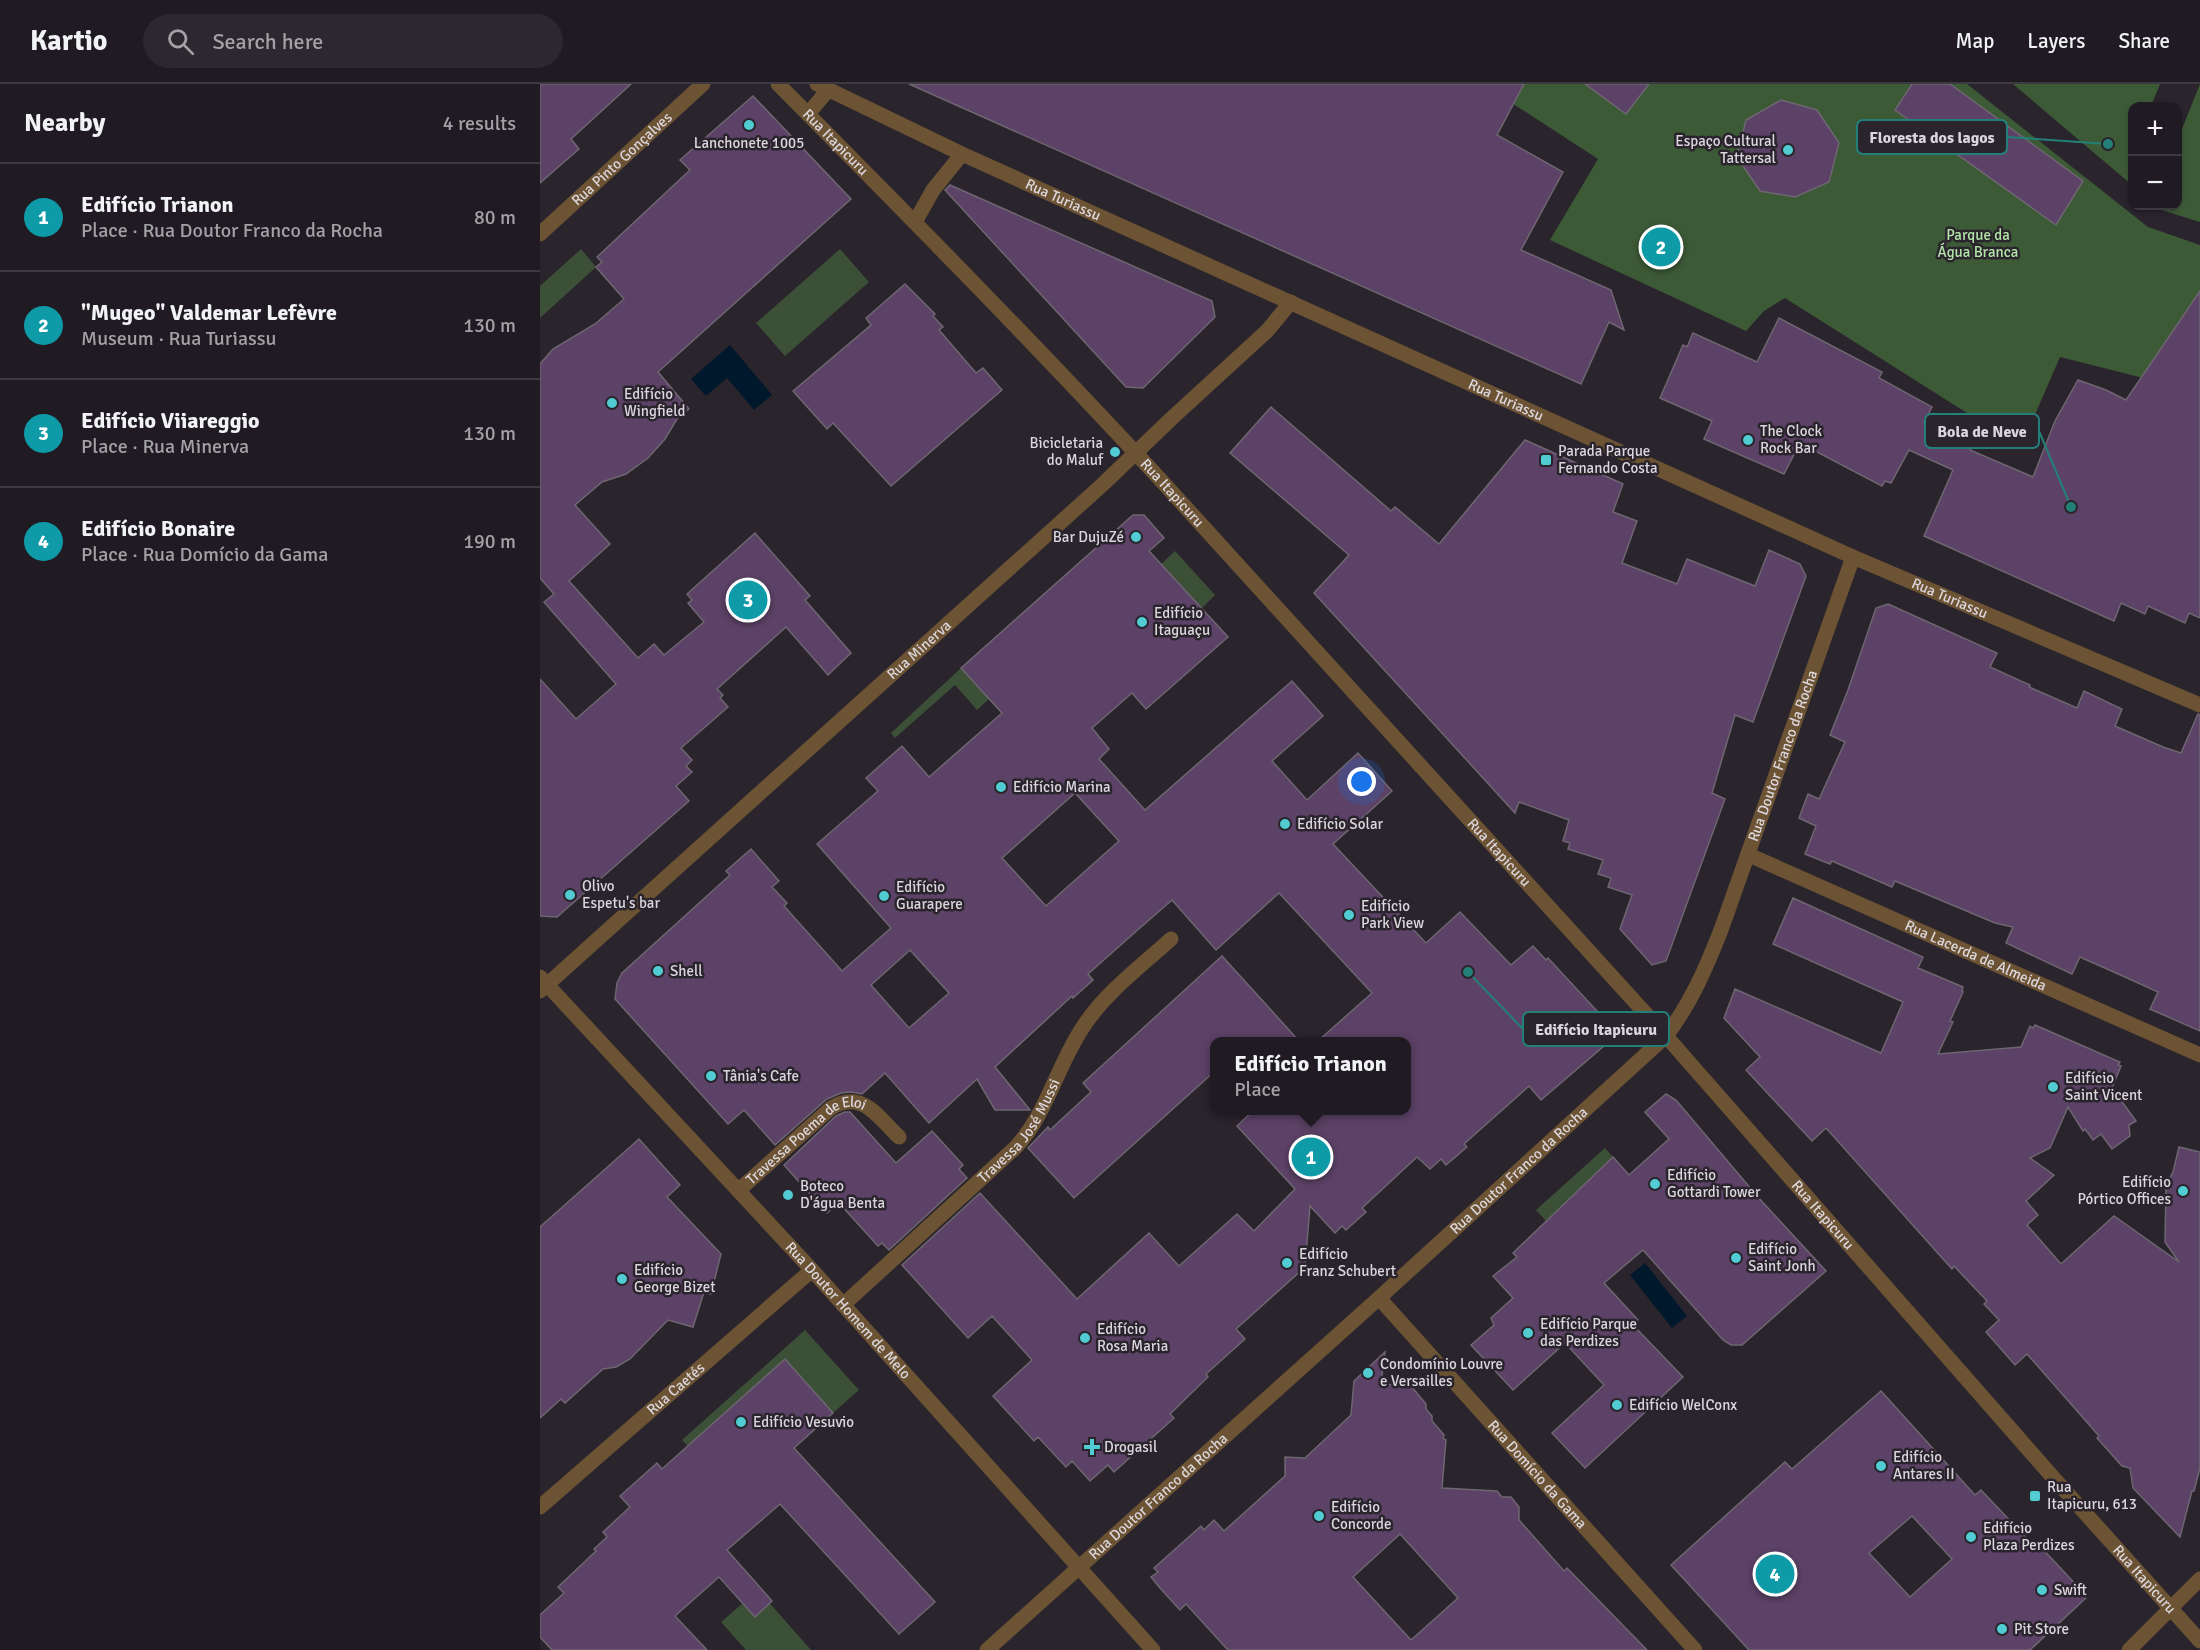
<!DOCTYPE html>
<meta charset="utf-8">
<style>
body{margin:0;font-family:Signika,sans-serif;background:#2d282f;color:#f1f3f6}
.controls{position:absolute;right:18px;top:18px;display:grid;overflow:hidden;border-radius:12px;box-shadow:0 2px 4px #0004}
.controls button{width:54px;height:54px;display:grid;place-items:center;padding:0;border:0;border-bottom:2px solid #3d3940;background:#201b22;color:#f1f3f6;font:30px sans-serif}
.you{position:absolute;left:822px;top:698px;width:21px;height:21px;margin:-15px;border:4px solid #fff;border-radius:50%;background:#1a73e8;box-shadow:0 0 0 9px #1a73e833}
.badge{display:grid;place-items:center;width:39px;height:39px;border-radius:50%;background:#51ccd3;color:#fff;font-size:20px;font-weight:700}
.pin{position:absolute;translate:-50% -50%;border:3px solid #fff;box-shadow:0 2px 6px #0006}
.popup{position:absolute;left:670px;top:953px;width:201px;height:78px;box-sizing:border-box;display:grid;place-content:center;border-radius:12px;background:#201b22;filter:drop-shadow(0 2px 4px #0005);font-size:20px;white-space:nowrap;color:#a2a1a5}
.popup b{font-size:22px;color:#f1f3f6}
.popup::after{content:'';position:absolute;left:50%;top:100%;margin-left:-12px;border:12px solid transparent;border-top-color:#201b22}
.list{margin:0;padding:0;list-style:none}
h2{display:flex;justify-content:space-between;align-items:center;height:78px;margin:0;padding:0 24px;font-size:26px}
h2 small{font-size:20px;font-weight:400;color:#a2a1a5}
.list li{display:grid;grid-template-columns:39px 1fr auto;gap:18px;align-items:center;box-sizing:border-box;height:108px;padding:0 24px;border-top:2px solid #3d3940}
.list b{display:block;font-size:22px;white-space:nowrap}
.list p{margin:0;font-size:20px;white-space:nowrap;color:#a2a1a5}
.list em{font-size:20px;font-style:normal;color:#a2a1a5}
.icon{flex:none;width:33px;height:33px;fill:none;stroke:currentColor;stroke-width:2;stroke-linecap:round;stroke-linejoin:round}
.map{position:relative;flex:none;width:1660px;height:1566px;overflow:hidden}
header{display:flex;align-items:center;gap:36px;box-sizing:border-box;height:84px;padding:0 30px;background:#201b22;border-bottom:2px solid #3d3940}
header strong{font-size:28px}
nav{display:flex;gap:33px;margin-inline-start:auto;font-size:21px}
.search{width:420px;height:54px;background:#2d282f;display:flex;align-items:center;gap:15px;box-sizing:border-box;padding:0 21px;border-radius:33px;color:#a2a1a5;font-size:22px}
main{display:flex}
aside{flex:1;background:#201b22}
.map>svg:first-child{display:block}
.green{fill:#3c5037}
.forest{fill:#3d5a37}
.water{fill:#00182c}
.building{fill:#5c4266;stroke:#6e6671;stroke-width:1.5;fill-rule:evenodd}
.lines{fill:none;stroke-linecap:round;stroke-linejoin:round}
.service{stroke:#6c5333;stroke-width:15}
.minor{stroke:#6c5333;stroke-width:15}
.tertiary{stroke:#6c5333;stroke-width:15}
.poi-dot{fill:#51ccd3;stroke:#2a242d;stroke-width:2}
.labels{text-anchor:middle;stroke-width:5;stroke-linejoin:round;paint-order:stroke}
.poi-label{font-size:15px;fill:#dbd6dd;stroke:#2a242d;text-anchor:start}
.street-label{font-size:15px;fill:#dbd6dd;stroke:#2a242d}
.park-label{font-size:15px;fill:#b3e5a8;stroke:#2a242d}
.leader{fill:none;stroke:#238079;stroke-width:2}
.callout-dot{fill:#238079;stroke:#2a242d;stroke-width:2}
.callout{fill:#2a242d;stroke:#238079;stroke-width:2}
.callout-label{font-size:16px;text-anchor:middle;font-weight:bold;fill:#dbd6dd}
</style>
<header>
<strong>Kartio</strong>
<div class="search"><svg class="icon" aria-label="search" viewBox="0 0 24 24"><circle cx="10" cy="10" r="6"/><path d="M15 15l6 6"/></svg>Search here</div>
<nav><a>Map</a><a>Layers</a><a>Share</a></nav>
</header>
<main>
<aside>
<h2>Nearby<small>4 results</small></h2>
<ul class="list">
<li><span class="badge" style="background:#0f9aa8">1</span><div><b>Edifício Trianon</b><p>Place · Rua Doutor Franco da Rocha</p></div><em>80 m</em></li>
<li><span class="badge" style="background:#0f9aa8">2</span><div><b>&quot;Mugeo&quot; Valdemar Lefèvre</b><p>Museum · Rua Turiassu</p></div><em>130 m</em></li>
<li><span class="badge" style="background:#0f9aa8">3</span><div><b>Edifício Viiareggio</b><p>Place · Rua Minerva</p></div><em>130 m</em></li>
<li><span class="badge" style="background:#0f9aa8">4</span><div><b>Edifício Bonaire</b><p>Place · Rua Domício da Gama</p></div><em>190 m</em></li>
</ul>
</aside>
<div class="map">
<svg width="1660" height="1566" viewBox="0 0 1660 1566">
<rect width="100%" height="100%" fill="#2a242d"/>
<!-- green -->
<g class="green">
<polygon points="41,165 56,183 0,234 0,202"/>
<polygon points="300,165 329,198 245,272 216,239"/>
<polygon points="635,467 675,511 657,529 650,511 633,493 625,494 617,484"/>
<polygon points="421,584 449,615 437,626 415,601 355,654 351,649"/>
<polygon points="1065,1064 1073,1073 1006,1137 996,1126"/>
<polygon points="265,1246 319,1306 293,1329 245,1275 148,1362 142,1356"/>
<polygon points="218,1506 271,1566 206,1566 181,1538"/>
</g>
<!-- forest -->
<g class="forest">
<polygon points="952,0 1427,0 1608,143 1660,161 1660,325 1627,300 1520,273 1481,363 1245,214 1224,227 1206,247 1010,156 1058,75 955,8"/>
<polygon points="1473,0 1620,0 1611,22 1592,22 1592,101"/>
<polygon points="1660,0 1660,138 1612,123 1612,122 1638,122 1638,55"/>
</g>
<!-- water -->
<g class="water">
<polygon points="190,261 232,311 214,326 187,294 166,312 151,295"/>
<polygon points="1105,1179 1147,1232 1132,1244 1090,1191"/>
</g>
<!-- building -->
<g class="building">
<polygon points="0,0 91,0 31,55 39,65 0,99"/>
<polygon points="369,0 984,0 957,51 1023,88 981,166 1071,206 1084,246 1069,238 1041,300"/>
<polygon points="1045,0 1109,0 1086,30"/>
<polygon points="1372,0 1410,0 1543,97 1516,141 1355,26"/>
<polygon points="213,12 311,115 118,288 149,325 137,335 125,355 108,374 86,390 62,398 35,421 70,460 29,497 98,574 114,560 124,571 164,538 148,519 152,516 147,510 215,449 270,512 265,516 311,569 288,591 246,543 177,605 183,611 180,614 188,623 141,664 152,676 146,682 152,688 136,702 149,717 17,833 0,832 0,595 36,635 76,600 4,518 14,510 0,494 0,280 13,265 55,240 84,215 56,183 62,178 57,173 150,86 140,76"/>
<polygon points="1241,16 1277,26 1299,59 1289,98 1255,113 1220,107 1197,73 1206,36"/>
<polygon points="410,101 672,217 675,233 603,304 586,303 405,106"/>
<polygon points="365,200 395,230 393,232 403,243 399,246 436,289 443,284 462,306 351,402 293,339 287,345 253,307 331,241 326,234"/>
<polygon points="1660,207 1660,534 1649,529 1645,539 1608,522 1605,530 1581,519 1574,537 1384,452 1413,386 1369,366 1351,399 1345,397 1342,402 1260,359 1244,390 1164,355 1172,337 1120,314 1143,261 1147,263 1153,249 1217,278 1239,234 1342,288 1339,294 1392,323 1384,338 1435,357 1430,366 1493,393 1515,337 1538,296 1566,306 1586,316"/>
<polygon points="731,323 851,427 855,423 899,460 985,356 1083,400 1073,428 1097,437 1082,479 1137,500 1147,475 1215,502 1229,466 1260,480 1266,492 1213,638 1195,631 1172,709 1185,715 1126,877 1112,881 1080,845 1092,811 1068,803 1071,794 1058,790 1063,776 1028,765 1030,759 1023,757 1029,736 979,718 975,729 774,509 809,471 690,369"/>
<path d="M593,431H604L624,454L609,467L688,553L606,625L592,609L552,644L569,665L559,675L605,726L752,597L783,632L732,677L767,716L818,669L852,707L793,760L886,859L920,828L971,881L993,862L1006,876L1008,874L1069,940L1065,961L1001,1016L989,1002L924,1060L927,1063L906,1081L901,1075L890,1085L877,1073L822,1124L826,1128L806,1146L802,1142L795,1149L770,1122L765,1183L696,1245L705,1255L666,1290L668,1293L630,1330L634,1334L574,1388L568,1381L550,1397L532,1377L526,1383L498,1353L494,1357L453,1312L492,1276L452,1232L428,1254L362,1181L440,1109L537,1215L609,1149L639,1182L697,1130L714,1147L755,1105L697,1042L714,1026H867V957H778L832,909L739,809L676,866L632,816L601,843L548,890L553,896L533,914L532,912L455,983L490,1026H455L437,995L389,1039L345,989L322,1010L311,1008L301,1009L287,1015L235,1061L204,1026L188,1040L75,915L77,899L82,889L190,791L186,787L211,765L239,797L232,803L247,819L244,822L302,887L351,844L277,760L338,707L326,694L362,662L389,693L462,629L421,584ZM535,709L579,757L506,822L462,774ZM370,866L409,909L369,944L331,901Z"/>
<polygon points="1348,520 1457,569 1450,583 1490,601 1489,603 1537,624 1544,607 1582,625 1575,642 1623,663 1641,669 1658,630 1660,631 1660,947 1610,925 1618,908 1585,893 1540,873 1532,890 1466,859 1473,843 1455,839 1355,797 1352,803 1292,777 1290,780 1265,770 1276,742 1259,734 1268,710 1279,715 1305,658 1290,651 1308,606 1336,524"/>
<polygon points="1253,814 1383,873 1378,884 1423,903 1422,907 1423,908 1410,937 1413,938 1398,970 1481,963 1490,942 1493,944 1495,941 1580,978 1578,981 1581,982 1572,1004 1596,1037 1589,1041 1590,1052 1572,1065 1561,1050 1553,1056 1545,1045 1543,1047 1528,1023 1510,1064 1490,1074 1514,1091 1486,1117 1498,1131 1487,1141 1521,1180 1574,1132 1639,1178 1625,1158 1626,1101 1633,1088 1639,1063 1660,1068 1660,1384 1654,1407 1652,1407 1640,1453 1593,1404 1590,1384 1582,1382 1557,1354 1559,1352 1487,1270 1475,1281 1446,1248 1459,1236 1444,1220 1447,1217 1414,1182 1412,1185 1286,1044 1272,1057 1206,986 1220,973 1184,934 1195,905 1341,969 1363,918 1233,860"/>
<polygon points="682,872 759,957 675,957 675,987 534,1114 488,1064 508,1043 510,1046 551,1008 543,999"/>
<polygon points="1126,1010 1136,1016 1217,1112 1286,1187 1202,1261 1191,1261 1183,1256 1103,1166 1064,1199 1098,1236 1093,1241 1143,1293 1045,1384 1012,1349 1064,1301 1025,1259 973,1306 931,1261 954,1241 951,1234 973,1214 953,1192 977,1173 973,1169 1073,1073 1089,1091 1129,1055 1105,1028"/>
<polygon points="305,1028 310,1028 356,1079 392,1047 423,1081 419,1085 427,1094 349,1166 342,1159 338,1162 299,1119 287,1129 244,1081 296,1032"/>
<polygon points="99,1055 140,1101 127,1113 181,1170 171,1210 164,1208 153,1243 128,1236 90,1275 76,1283 63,1285 25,1319 21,1315 0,1334 0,1143"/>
<path d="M845,1268L841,1300L871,1302L886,1320V1325L892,1332V1337L904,1351L903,1354L906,1356L902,1404L957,1407L962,1413H971L979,1423V1436L1024,1487L1027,1484L1107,1566H688L646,1520L640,1526L620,1504L611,1493L618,1488L614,1484L661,1442L664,1446L674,1436L684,1447L745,1392V1373L765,1374L811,1331L814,1297ZM860,1450L918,1514L871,1556L813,1493Z"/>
<polygon points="245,1275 293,1329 254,1364 395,1518 359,1550 240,1420 187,1466 232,1517 215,1533 179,1493 135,1532 167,1566 12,1566 0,1553 0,1531 24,1509 18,1503 56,1467 54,1465 67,1453 63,1448 90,1423 80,1412 117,1379 122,1385"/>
<path d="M1341,1307L1435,1411L1441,1406L1496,1464L1499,1461L1540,1505L1546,1514L1490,1566H1209L1131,1481L1245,1378L1252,1385ZM1372,1432L1412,1475L1370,1513L1329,1469Z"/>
</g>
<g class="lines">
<!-- service -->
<polyline class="service" points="268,30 288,6"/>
<!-- minor -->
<g class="minor">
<path id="s1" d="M0,150L163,0"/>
<path id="s2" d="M1209,771L1660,971"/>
<path id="s3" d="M0,893L272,1186L613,1566"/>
<path id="s4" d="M0,907L561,402L632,334L727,247L751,218"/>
<path id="s5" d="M199,1106L291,1024C322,1005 338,1033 359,1053"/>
<path id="s6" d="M839,1214L1155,1566"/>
<path id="s7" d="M303,1221L476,1063C507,1029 517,982 543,943C565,909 601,882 631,855"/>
<path id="s8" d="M0,1423L272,1186"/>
<path id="s9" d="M447,1566L839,1214L1126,952C1151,919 1166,884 1181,846L1313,473"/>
<polyline points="1589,1566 1660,1495"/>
</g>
<!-- tertiary -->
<g class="tertiary">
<path id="s10" d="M238,0C370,133 502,267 629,405L1126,952L1510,1390L1660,1557"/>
<path id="s11" d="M277,0L422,70L1313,473L1660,621"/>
<polyline points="375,138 393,106 422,70"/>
</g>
</g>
<!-- markers -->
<g class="poi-dot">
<circle cx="209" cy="41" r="6"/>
<circle cx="1248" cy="66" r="6"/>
<circle cx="72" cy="319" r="6"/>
<circle cx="1208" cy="356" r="6"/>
<circle cx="575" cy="368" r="6"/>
<rect x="1000" y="370" width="12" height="12" rx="3"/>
<circle cx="596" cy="453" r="6"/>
<circle cx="602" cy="538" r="6"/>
<circle cx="461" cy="703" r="6"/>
<circle cx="745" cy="740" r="6"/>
<circle cx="30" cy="811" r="6"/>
<circle cx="344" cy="812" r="6"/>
<circle cx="809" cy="831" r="6"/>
<circle cx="118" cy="887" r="6"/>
<circle cx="171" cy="992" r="6"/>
<circle cx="1513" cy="1003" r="6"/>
<circle cx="1115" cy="1100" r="6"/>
<circle cx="1643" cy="1107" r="6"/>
<circle cx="248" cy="1111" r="6"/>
<circle cx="1196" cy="1174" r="6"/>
<circle cx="747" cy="1179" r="6"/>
<circle cx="82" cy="1195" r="6"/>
<circle cx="988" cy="1249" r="6"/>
<circle cx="545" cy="1254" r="6"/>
<circle cx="828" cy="1289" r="6"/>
<circle cx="1077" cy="1321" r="6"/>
<circle cx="201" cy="1338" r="6"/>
<path d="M549 1354h6v6h6v6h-6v6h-6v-6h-6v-6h6z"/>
<circle cx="1341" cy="1382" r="6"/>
<rect x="1489" y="1406" width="12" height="12" rx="3"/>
<circle cx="779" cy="1432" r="6"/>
<circle cx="1431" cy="1453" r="6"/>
<circle cx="1502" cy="1506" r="6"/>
<circle cx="1462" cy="1545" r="6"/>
</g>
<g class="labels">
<!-- poi labels -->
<g class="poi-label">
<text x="1236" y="62" text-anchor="end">Espaço Cultural<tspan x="1236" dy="17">Tattersal</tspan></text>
<text x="209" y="64" text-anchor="middle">Lanchonete 1005</text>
<text x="84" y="315">Edifício<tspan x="84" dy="17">Wingfield</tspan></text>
<text x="1220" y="352">The Clock<tspan x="1220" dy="17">Rock Bar</tspan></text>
<text x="563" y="364" text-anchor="end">Bicicletaria<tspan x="563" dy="17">do Maluf</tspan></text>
<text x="1018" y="372">Parada Parque<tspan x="1018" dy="17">Fernando Costa</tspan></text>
<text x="584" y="458" text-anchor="end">Bar DujuZé</text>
<text x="614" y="534">Edifício<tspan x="614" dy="17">Itaguaçu</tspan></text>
<text x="473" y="708">Edifício Marina</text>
<text x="757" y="745">Edifício Solar</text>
<text x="42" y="807">Olivo<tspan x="42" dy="17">Espetu's bar</tspan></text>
<text x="356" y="808">Edifício<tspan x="356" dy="17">Guarapere</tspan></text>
<text x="821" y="827">Edifício<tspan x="821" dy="17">Park View</tspan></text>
<text x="130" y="892">Shell</text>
<text x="183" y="997">Tânia's Cafe</text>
<text x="1525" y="999">Edifício<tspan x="1525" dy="17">Saint Vicent</tspan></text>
<text x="1127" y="1096">Edifício<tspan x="1127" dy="17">Gottardi Tower</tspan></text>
<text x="1631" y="1103" text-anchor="end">Edifício<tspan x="1631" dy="17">Pórtico Offices</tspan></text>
<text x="260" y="1107">Boteco<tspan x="260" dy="17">D'água Benta</tspan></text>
<text x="1208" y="1170">Edifício<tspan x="1208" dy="17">Saint Jonh</tspan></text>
<text x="759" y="1175">Edifício<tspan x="759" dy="17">Franz Schubert</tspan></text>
<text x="94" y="1191">Edifício<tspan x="94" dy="17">George Bizet</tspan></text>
<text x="1000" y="1245">Edifício Parque<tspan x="1000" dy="17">das Perdizes</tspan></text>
<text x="557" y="1250">Edifício<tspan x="557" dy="17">Rosa Maria</tspan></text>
<text x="840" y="1285">Condomínio Louvre<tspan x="840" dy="17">e Versailles</tspan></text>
<text x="1089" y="1326">Edifício WelConx</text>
<text x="213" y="1343">Edifício Vesuvio</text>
<text x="564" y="1368">Drogasil</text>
<text x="1353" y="1378">Edifício<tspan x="1353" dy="17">Antares II</tspan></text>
<text x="1507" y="1408">Rua<tspan x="1507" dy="17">Itapicuru, 613</tspan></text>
<text x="791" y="1428">Edifício<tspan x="791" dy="17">Concorde</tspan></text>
<text x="1443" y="1449">Edifício<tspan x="1443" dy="17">Plaza Perdizes</tspan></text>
<text x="1514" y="1511">Swift</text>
<text x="1474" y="1550">Pit Store</text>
</g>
<!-- street labels -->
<g class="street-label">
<text dy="5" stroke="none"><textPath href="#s10" startOffset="82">Rua Itapicuru</textPath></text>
<text dy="5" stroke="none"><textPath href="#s1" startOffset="111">Rua Pinto Gonçalves</textPath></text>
<text dy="5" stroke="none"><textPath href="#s11" startOffset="272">Rua Turiassu</textPath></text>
<text dy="5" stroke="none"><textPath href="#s11" startOffset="758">Rua Turiassu</textPath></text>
<text dy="5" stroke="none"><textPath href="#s10" startOffset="568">Rua Itapicuru</textPath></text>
<text dy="5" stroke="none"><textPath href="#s11" startOffset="1244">Rua Turiassu</textPath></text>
<text dy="5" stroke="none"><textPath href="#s4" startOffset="510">Rua Minerva</textPath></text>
<text dy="5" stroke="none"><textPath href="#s9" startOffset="1220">Rua Doutor Franco da Rocha</textPath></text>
<text dy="5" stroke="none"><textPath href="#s10" startOffset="1054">Rua Itapicuru</textPath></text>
<text dy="5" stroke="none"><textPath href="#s2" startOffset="248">Rua Lacerda de Almeida</textPath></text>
<text dy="5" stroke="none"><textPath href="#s7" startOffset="249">Travessa José Mussi</textPath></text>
<text dy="5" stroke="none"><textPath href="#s5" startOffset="86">Travessa Poema de Eloi</textPath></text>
<text dy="5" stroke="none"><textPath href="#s9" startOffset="716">Rua Doutor Franco da Rocha</textPath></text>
<text dy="5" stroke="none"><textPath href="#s10" startOffset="1540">Rua Itapicuru</textPath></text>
<text dy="5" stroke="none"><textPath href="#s3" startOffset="454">Rua Doutor Homem de Melo</textPath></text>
<text dy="5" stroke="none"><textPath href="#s8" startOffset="180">Rua Caetés</textPath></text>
<text dy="5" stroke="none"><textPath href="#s6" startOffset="237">Rua Domício da Gama</textPath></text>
<text dy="5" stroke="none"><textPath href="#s9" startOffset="230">Rua Doutor Franco da Rocha</textPath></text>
<text dy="5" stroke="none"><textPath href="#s10" startOffset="2026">Rua Itapicuru</textPath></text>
</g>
<!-- park labels -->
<g class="park-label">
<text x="1438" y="156">Parque da<tspan x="1438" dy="17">Água Branca</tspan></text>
</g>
</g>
<!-- callouts -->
<path class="leader" d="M1568 60L1467 53M1531 423L1499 347M928 888L983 945"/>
<g class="callout-dot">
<circle cx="1568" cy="60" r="6"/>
<circle cx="1531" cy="423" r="6"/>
<circle cx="928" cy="888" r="6"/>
</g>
<g class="callout">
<rect x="1317" y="36" width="150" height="34" rx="6"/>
<rect x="1385" y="330" width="114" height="34" rx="6"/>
<rect x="983" y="928" width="146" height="34" rx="6"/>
</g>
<g class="callout-label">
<text x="1392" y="59">Floresta dos lagos</text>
<text x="1442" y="353">Bola de Neve</text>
<text x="1056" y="951">Edifício Itapicuru</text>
</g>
</svg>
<div class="controls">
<button>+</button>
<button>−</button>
</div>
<div class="you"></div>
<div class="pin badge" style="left:771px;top:1073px;background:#0f9aa8">1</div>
<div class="popup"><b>Edifício Trianon</b>Place</div>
<div class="pin badge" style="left:1121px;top:163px;background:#0f9aa8">2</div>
<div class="pin badge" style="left:208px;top:516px;background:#0f9aa8">3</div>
<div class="pin badge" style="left:1235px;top:1490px;background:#0f9aa8">4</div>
</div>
</main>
